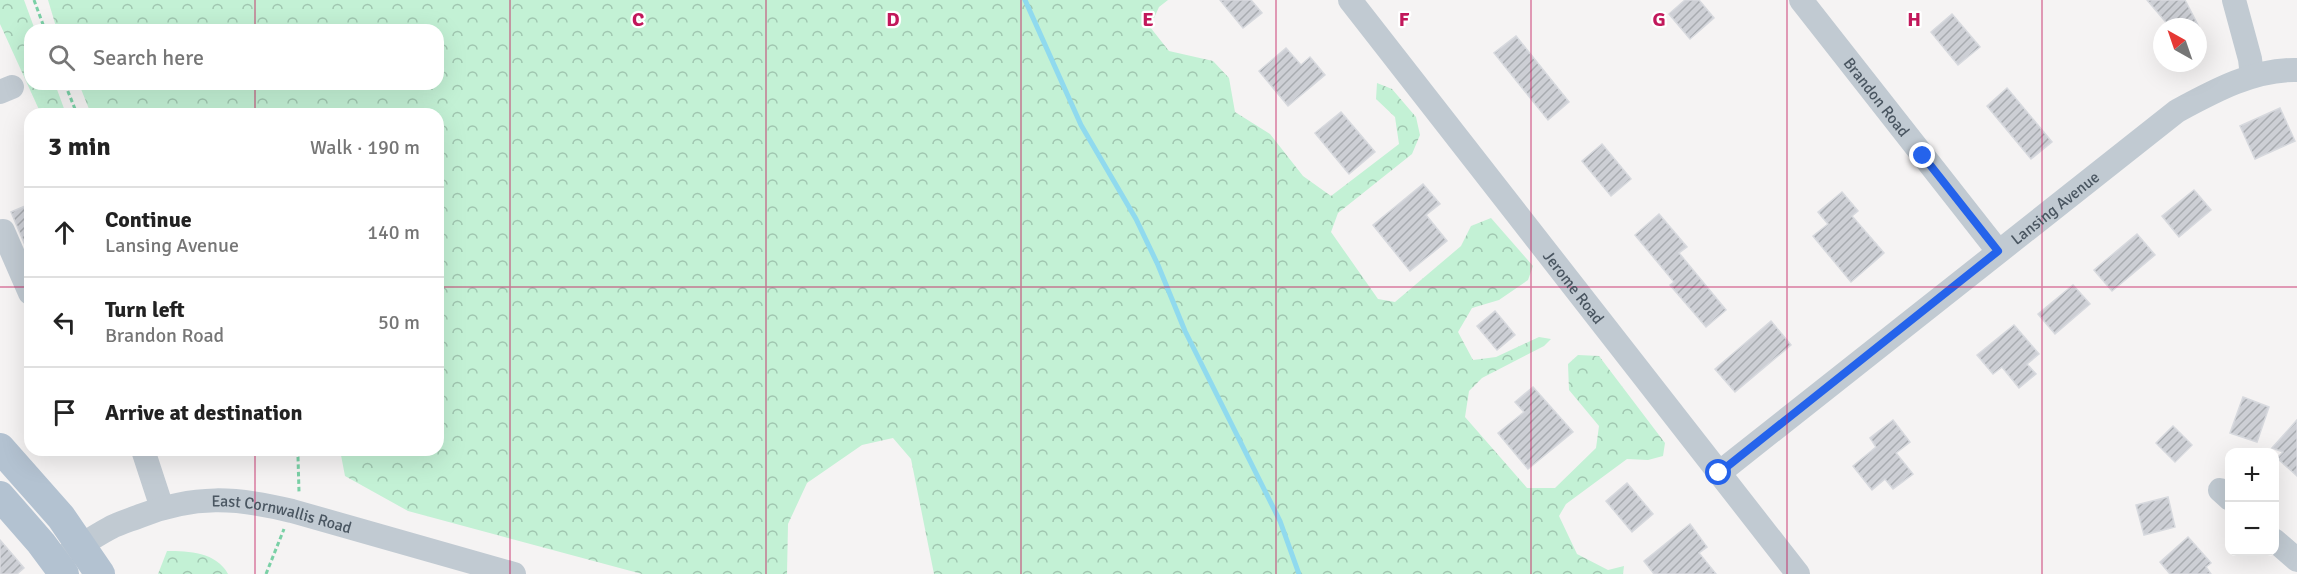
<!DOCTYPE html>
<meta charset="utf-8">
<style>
body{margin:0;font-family:Signika,sans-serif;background:#f2f2f2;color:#222}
.controls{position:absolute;right:18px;bottom:18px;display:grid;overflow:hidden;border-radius:12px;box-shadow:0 6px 24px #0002}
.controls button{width:54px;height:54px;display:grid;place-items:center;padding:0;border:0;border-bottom:2px solid #e0e0e0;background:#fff;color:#222;font:30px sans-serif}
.compass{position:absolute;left:2153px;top:18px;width:54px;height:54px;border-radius:50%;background:#fff;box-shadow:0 6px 24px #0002;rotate:320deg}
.stop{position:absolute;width:18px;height:18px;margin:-14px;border:4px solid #2563eb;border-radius:50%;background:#fff}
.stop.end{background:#2563eb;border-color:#fff;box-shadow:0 2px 6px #0008}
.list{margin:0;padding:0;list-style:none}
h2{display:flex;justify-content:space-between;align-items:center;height:78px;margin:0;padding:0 24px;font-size:26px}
h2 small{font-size:20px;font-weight:400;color:#767676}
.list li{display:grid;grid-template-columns:39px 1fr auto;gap:18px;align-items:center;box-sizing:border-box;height:90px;padding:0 24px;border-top:2px solid #e0e0e0}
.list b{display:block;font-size:22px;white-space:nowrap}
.list p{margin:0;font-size:20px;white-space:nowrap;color:#767676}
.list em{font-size:20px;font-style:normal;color:#767676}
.icon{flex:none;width:33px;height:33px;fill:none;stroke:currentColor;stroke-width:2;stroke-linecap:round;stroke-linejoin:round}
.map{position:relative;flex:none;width:2297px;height:574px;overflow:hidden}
.search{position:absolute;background:#fff;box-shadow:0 6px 24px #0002;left:24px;top:24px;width:420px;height:66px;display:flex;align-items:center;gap:15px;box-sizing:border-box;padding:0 21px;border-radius:18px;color:#767676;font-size:22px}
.panel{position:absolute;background:#fff;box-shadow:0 6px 24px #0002;left:24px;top:108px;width:420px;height:348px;border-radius:18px}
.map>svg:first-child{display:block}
.forest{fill:url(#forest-crowns)}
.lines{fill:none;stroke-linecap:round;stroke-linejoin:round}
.stream{stroke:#90daee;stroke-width:5}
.building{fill:url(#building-hatch);stroke:#d7d9de;stroke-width:1.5}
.path{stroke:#7ad0a6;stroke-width:3;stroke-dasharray:4.5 3;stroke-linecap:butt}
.minor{stroke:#c1cad2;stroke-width:24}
.major{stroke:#b3c2d1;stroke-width:30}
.route{stroke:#2563eb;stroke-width:8}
.grid{fill:none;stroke:#c2185b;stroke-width:1.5;stroke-opacity:0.55}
.labels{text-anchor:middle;stroke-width:4.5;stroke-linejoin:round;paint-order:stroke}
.street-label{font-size:16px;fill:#4a5661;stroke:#fff}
.grid-label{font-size:20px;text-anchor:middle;font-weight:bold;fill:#c2185b;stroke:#fff;stroke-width:4.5;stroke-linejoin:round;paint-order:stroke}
</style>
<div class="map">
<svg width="2297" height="574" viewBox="0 0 2297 574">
<defs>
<pattern id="forest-crowns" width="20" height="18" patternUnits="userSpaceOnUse" patternTransform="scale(1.5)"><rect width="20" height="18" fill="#c3f1d5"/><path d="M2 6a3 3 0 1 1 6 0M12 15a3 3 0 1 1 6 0" fill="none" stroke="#a0c6b0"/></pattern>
<pattern id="building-hatch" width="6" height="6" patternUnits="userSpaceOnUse" patternTransform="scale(1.5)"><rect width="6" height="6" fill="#cdcfd5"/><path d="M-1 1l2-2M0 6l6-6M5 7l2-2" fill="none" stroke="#a8abb0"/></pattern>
</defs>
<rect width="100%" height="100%" fill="#f5f3f3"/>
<!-- forest -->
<g class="forest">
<polygon points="0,0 24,0 35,30 30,30 30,84 55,84 66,114 41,114 0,24"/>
<polygon points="48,0 1168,0 1159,7 1150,27 1169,51 1213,61 1229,78 1235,112 1270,134 1303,176 1331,196 1399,144 1395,117 1376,99 1377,83 1392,89 1416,117 1420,135 1412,154 1338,213 1331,232 1378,299 1395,302 1461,246 1471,226 1491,218 1533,266 1528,280 1499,300 1472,308 1458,332 1473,360 1496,357 1539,337 1551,339 1544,346 1482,378 1469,391 1465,417 1527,488 1555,488 1596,448 1599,426 1569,390 1568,364 1578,355 1599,356 1665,443 1663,456 1648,460 1627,459 1566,504 1559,516 1577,554 1608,570 1624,566 1623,574 934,574 911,459 893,438 862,445 807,483 788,524 787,574 642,574 408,511 345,476 340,450 438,450 438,114 91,114 79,84 438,84 438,30 57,30"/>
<path d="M167,551C189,551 216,552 228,574H158Z"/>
</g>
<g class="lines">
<!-- stream -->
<polyline class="stream" points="1025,0 1081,125 1136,219 1158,265 1185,331 1280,521 1299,574"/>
</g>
<!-- building -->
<g class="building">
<polygon points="1220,0 1251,0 1262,13 1243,28"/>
<polygon points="1685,0 1699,0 1714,18 1690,39 1669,14"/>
<polygon points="2147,0 2185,0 2199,27 2170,27"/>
<polygon points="1952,14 1980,47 1958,65 1931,32"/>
<polygon points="1516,36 1569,102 1548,120 1494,53"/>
<polygon points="1286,48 1301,65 1310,57 1325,75 1288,106 1259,71"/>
<polygon points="2007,88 2052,142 2031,159 1987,106"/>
<polygon points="2280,108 2295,141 2255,159 2240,126"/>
<polygon points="1341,112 1375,152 1349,174 1315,133"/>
<polygon points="1602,144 1631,179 1611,196 1582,161"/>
<polygon points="1423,184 1440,204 1426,215 1447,241 1410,271 1373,225"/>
<polygon points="2194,190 2211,210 2179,237 2162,216"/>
<polygon points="1842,192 1858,211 1852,216 1884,253 1851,282 1813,236 1828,224 1818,212"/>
<polygon points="30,204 30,257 11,212"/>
<polygon points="1659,214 1687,247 1679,253 1726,310 1706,327 1670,285 1674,282 1635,235"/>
<polygon points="2137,234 2155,255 2112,291 2094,270"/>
<polygon points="2073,285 2090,304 2055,334 2038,314"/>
<polygon points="1495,311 1515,335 1497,350 1477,326"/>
<polygon points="1771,321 1791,345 1735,392 1715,369"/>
<polygon points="2014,325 2039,354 2027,364 2036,374 2019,388 2002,367 1993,374 1977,355"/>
<polygon points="1533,387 1573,432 1528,469 1498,433 1524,412 1515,402"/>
<polygon points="2243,397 2269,407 2257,442 2230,433"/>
<polygon points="1893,420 1910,442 1896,453 1913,474 1893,489 1885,479 1872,490 1853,466 1876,447 1870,438"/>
<polygon points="2297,420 2297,476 2277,458 2283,452 2272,448"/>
<polygon points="2173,426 2192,445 2175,462 2156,443"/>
<polygon points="1627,483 1653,514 1632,532 1606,501"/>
<polygon points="2168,497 2175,527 2144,535 2136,505"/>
<polygon points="1690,524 1707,547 1699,553 1716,574 1654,574 1644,561"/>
<polygon points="2188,537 2211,563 2206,567 2211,574 2170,574 2160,562"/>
<polygon points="0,540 24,568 17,574 0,574"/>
</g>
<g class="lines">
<!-- path -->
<g class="path">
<polyline points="34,0 45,30"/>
<polyline points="65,84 77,114"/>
<polyline points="295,450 298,457 299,492"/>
<polyline points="266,574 284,529"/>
</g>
<!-- minor -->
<g class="minor">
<path id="s1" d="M1350,0L1798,574"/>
<path id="s2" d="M1801,0L1998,251"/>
<polyline points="2234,0 2250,59 2252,76"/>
<polyline points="0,92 12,87"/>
<polyline points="3,231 30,293"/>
<polyline points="143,450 162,508"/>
<path id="s3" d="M1719,473L2177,111C2214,91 2254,69 2297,70"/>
<polyline points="2220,490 2230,499"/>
<polyline points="2274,540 2297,560"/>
<path id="s4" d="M55,562C73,551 91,538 110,528C119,523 130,520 140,516C194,495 236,497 292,511L514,574"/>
</g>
<!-- major -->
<g class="major">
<polyline points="0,448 61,517 100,574"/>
<polyline points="0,496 41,543 64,574"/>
</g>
</g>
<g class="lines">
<!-- route -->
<polyline class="route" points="1719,473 1998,251 1923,156"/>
</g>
<!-- grid -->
<path class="grid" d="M255,0V30M510,0V574M766,0V574M1021,0V574M1276,0V574M1531,0V574M1787,0V574M2042,0V574M255,84V114M0,287H30M438,287H2297M255,450V574"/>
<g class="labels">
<!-- street labels -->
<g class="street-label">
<text dy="6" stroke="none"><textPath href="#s2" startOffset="123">Brandon Road</textPath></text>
<text dy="6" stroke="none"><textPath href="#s3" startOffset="428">Lansing Avenue</textPath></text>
<text dy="6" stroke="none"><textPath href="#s1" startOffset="364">Jerome Road</textPath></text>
<text dy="6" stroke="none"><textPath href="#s4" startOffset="242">East Cornwallis Road</textPath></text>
</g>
</g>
<g class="grid-label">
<text x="638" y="26">C</text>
<text x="893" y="26">D</text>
<text x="1148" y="26">E</text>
<text x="1404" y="26">F</text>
<text x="1659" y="26">G</text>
<text x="1914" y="26">H</text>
</g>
</svg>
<div class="controls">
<button>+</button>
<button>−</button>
</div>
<svg class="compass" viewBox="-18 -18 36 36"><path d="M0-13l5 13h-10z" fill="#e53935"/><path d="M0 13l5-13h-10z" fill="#767676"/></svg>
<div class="stop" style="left:1719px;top:473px"></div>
<div class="stop end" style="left:1923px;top:156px"></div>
<div class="search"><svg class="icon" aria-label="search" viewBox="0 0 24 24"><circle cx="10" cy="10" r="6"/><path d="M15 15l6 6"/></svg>Search here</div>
<section class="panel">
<h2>3 min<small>Walk · 190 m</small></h2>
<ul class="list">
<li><svg class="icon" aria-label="ahead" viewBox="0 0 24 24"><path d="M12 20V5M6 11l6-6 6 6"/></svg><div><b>Continue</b><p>Lansing Avenue</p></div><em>140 m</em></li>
<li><svg class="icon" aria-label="left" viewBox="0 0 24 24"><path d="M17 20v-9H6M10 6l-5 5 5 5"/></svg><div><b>Turn left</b><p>Brandon Road</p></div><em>50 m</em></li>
<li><svg class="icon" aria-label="arrive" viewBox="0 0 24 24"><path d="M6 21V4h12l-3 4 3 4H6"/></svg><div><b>Arrive at destination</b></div></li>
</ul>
</section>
</div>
